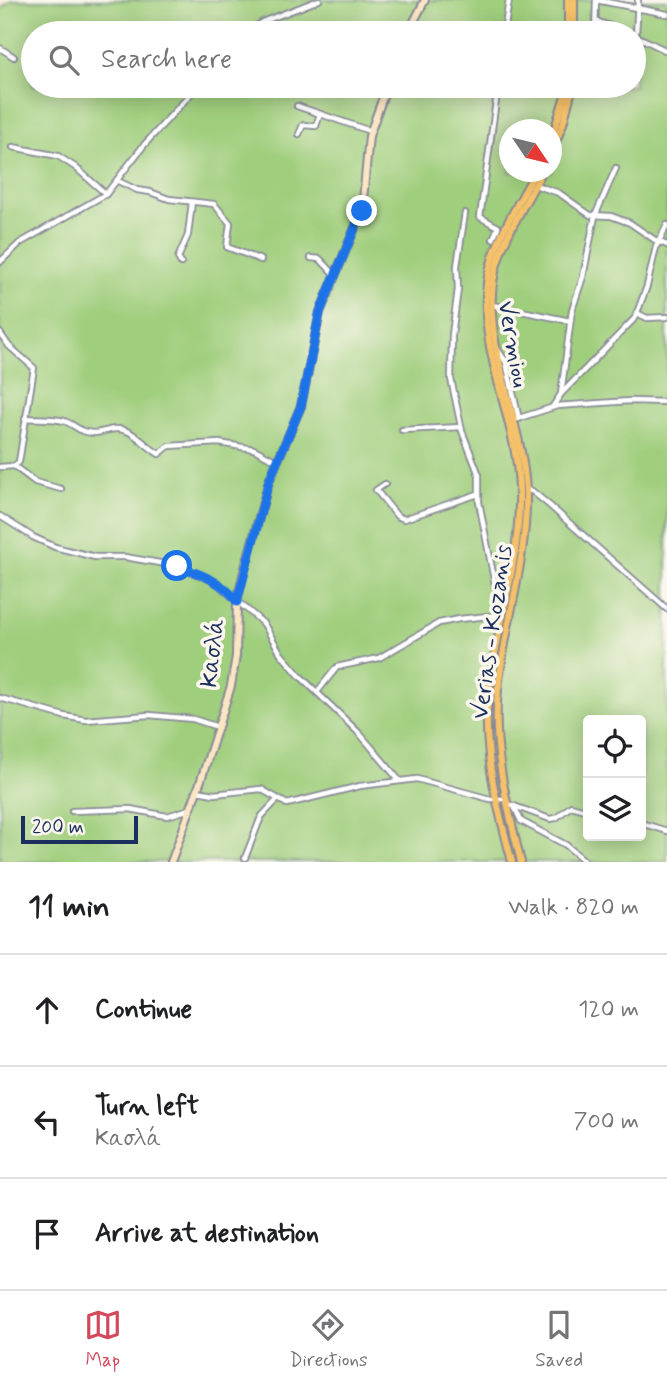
<!DOCTYPE html>
<meta charset="utf-8">
<style>
body{margin:0;font-family:Mynerve,sans-serif;background:#f6f6f6;color:#202124}
.controls{position:absolute;right:21px;bottom:21px;display:grid;overflow:hidden;border-radius:7px;box-shadow:0 4px 18px #0003}
.controls button{width:63px;height:63px;display:grid;place-items:center;padding:0;border:0;border-bottom:2px solid #e0e0e0;background:#fff;color:#202124;font:35px sans-serif}
.compass{position:absolute;left:499px;top:119px;width:63px;height:63px;border-radius:50%;background:#fff;box-shadow:0 4px 18px #0003;rotate:125deg}
.scale{position:absolute;left:21px;bottom:18px;width:117px;box-sizing:border-box;padding-left:7px;border:4px solid #1b2f5e;border-top:0;font-size:19px;line-height:24px;white-space:nowrap;color:#1b2f5e;-webkit-text-stroke:5px #fbf7ec;paint-order:stroke}
.stop{position:absolute;width:21px;height:21px;margin:-16px;border:5px solid #1a73e8;border-radius:50%;background:#fff}
.stop.end{background:#1a73e8;border-color:#fff;box-shadow:0 2px 7px #0008}
.list{margin:0;padding:0;list-style:none}
h2{display:flex;justify-content:space-between;align-items:center;height:91px;margin:0;padding:0 28px;font-size:30px}
h2 small{font-size:23px;font-weight:400;color:#757577}
.list li{display:grid;grid-template-columns:46px 1fr auto;gap:21px;align-items:center;box-sizing:border-box;height:112px;padding:0 28px;border-top:2px solid #e0e0e0}
.list b{display:block;font-size:26px;white-space:nowrap}
.list p{margin:0;font-size:23px;white-space:nowrap;color:#757577}
.list em{font-size:23px;font-style:normal;color:#757577}
.icon{flex:none;width:38px;height:38px;fill:none;stroke:currentColor;stroke-width:2;stroke-linecap:round;stroke-linejoin:round}
.map{position:relative;flex:none;width:667px;height:862px;overflow:hidden}
.search{position:absolute;background:#fff;box-shadow:0 4px 18px #0003;left:21px;right:21px;top:21px;height:77px;display:flex;align-items:center;gap:18px;box-sizing:border-box;padding:0 24px;border-radius:38px;color:#757577;font-size:26px}
.sheet{height:427px;background:#fff}
nav{display:flex;justify-content:space-around;align-items:center;box-sizing:border-box;height:98px;border-top:2px solid #e0e0e0;background:#fff;font-size:19px;color:#757577}
nav a{display:grid;justify-items:center;gap:4px}
nav .on{color:#d1495b}
.map>svg:first-child{display:block}
.green{fill:#9fce7c;stroke:#5d7e6d;stroke-width:2;fill-rule:evenodd}
.lines{fill:none;stroke-linecap:round;stroke-linejoin:round}
.street-casing{stroke:#898a97;stroke-width:8}
.secondary-casing{stroke:#898a97;stroke-width:10}
.primary-casing{stroke:#898a97;stroke-width:10}
.street{stroke:#fff;stroke-width:4.5}
.secondary{stroke:#fbe6c4;stroke-width:6}
.primary{stroke:#f5c16b;stroke-width:6}
.route{stroke:#1a73e8;stroke-width:9}
.labels{text-anchor:middle;stroke-width:7;stroke-linejoin:round;paint-order:stroke}
.street-label{font-size:24px;fill:#1b2f5e;stroke:#fbf7ec}
</style>
<div class="map">
<svg width="667" height="862" viewBox="0 0 667 862">
<rect width="100%" height="100%" fill="#fbf7ec"/>
<filter id="ink" filterUnits="userSpaceOnUse"><feTurbulence type="fractalNoise" baseFrequency=".0143" numOctaves="2"/><feDisplacementMap in="SourceGraphic" scale="14" xChannelSelector="R" yChannelSelector="G"/><feConvolveMatrix kernelMatrix="1 2 1 2 8 2 1 2 1" color-interpolation-filters="sRGB"/></filter>
<filter id="wash" filterUnits="userSpaceOnUse"><feTurbulence type="fractalNoise" baseFrequency=".00686" numOctaves="4" result="noise"/><feDisplacementMap in="SourceGraphic" scale="28" xChannelSelector="R" yChannelSelector="G"/><feGaussianBlur stdDeviation="1.57" result="paint"/><feColorMatrix in="noise" values="0 0 0 0 0 0 0 0 0 0 0 0 0 0 0 0 0 1.4 0 .05"/><feComposite in="paint" operator="in"/></filter>
<g filter="url(#wash)">
<rect width="100%" height="100%" fill="#f7e6d0"/>
<!-- green -->
<path class="green" d="M11,0H667V862H0V10ZM33,33H634V86H33ZM510,130H552V172H510ZM588,720H641V836H588Z"/>
</g>
<g filter="url(#ink)">
<g class="lines">
<defs>
<g id="street">
<polyline points="596,0 667,14"/>
<polyline points="596,21 629,33"/>
<polyline points="248,33 262,22 319,0"/>
<polyline points="504,33 509,0"/>
<polyline points="595,33 596,0"/>
<polyline points="634,35 667,51"/>
<polyline points="0,48 14,57"/>
<polyline points="635,52 638,0"/>
<polyline points="297,106 370,131"/>
<polyline points="299,134 303,125 316,126 320,114"/>
<polyline points="13,147 58,156 75,167 106,194"/>
<polyline points="118,181 137,190 150,192 169,199 214,204 230,223 227,247 261,260"/>
<polyline points="535,185 559,193 590,215 611,216 630,223 655,240 667,245"/>
<polyline points="465,213 457,266 458,289 452,335 451,379 462,431 479,475 479,502 496,590 501,596"/>
<polyline points="493,239 498,227 480,217 498,86"/>
<polyline points="311,258 320,259 335,275"/>
<polyline points="0,262 20,243 106,194 144,145 198,86"/>
<polyline points="181,263 178,258 188,235 192,202"/>
<polyline points="492,305 570,321"/>
<polyline points="637,313 647,318 667,317"/>
<polyline points="0,333 9,346 34,368 19,462 14,466 0,467"/>
<polyline points="498,350 506,362 519,419"/>
<polyline points="562,393 635,318 647,286 656,247 667,225"/>
<polyline points="553,406 561,394 572,310 583,277 595,216 616,168"/>
<path d="M25,418C38,419 52,418 64,421C77,425 78,433 95,433C107,432 114,426 127,431C139,436 148,448 159,454L169,446L219,443L254,449L277,461"/>
<polyline points="513,420 557,406 630,401 667,402"/>
<polyline points="402,430 461,427"/>
<polyline points="14,466 35,482 61,489"/>
<polyline points="385,484 376,490 397,516 404,519 478,494"/>
<polyline points="526,490 532,491 549,505 667,609"/>
<polyline points="0,516 33,537 55,547 95,557 125,557 177,566 214,581 264,624 281,654 300,676 360,734 399,780"/>
<polyline points="499,616 501,596 506,585"/>
<polyline points="317,692 337,667 379,658 439,623 459,619 499,615"/>
<polyline points="0,698 64,716 86,720 149,715 193,719 218,727"/>
<polyline points="197,791 214,794 261,789 287,804 360,786 417,779 490,799 505,799"/>
<polyline points="507,804 514,806 521,821 566,845 586,862"/>
<polyline points="514,806 550,819 556,818 571,806 588,811"/>
<polyline points="72,811 130,809 167,816 190,809"/>
<polyline points="641,823 667,831"/>
<polyline points="245,858 261,817 277,800"/>
</g>
<g id="secondary">
<polyline points="408,33 425,0"/>
<polyline points="171,862 201,780 231,686 236,656 237,602 243,575 269,481 301,406 320,312 362,211 369,136 387,86"/>
</g>
<g id="primary">
<polyline points="568,0 568,33"/>
<polyline points="574,33 574,0"/>
<polyline points="552,137 568,86"/>
<polyline points="552,152 563,124 573,86"/>
<path d="M512,862C499,813 485,762 487,711C492,637 521,566 519,491C518,421 478,353 487,283C492,243 517,207 535,172"/>
<path d="M521,862C507,805 492,749 498,690C505,623 528,558 526,491C523,423 484,349 493,283C498,244 525,206 542,172"/>
</g>
</defs>
<!-- street casing -->
<use href="#street" class="street-casing"/>
<!-- secondary casing -->
<use href="#secondary" class="secondary-casing"/>
<!-- primary casing -->
<use href="#primary" class="primary-casing"/>
<!-- street -->
<use href="#street" class="street"/>
<!-- secondary -->
<use href="#secondary" class="secondary"/>
<!-- primary -->
<use href="#primary" class="primary"/>
</g>
</g>
<g class="lines" filter="url(#ink)">
<!-- route -->
<path class="route" d="M177,566C198,573 225,582 237,602L269,481L301,406L320,312L362,211"/>
</g>
<g class="labels">
<!-- street labels -->
<g class="street-label">
<text transform="translate(514 344) rotate(80)" y="8">Vermiou</text>
<text transform="translate(491 632) rotate(-82)" y="8">Verias - Kozanis</text>
<text transform="translate(212 653) rotate(-84)" y="8">Κασλά</text>
</g>
</g>
</svg>
<div class="controls">
<button><svg class="icon" aria-label="locate" viewBox="0 0 24 24"><circle cx="12" cy="12" r="6"/><path d="M12 2v4M12 18v4M2 12h4M18 12h4"/></svg></button>
<button><svg class="icon" aria-label="layers" viewBox="0 0 24 24"><path d="M12 4l9 5-9 5-9-5zM3 14l9 5 9-5"/></svg></button>
</div>
<svg class="compass" viewBox="-18 -18 36 36"><path d="M0-13l5 13h-10z" fill="#e53935"/><path d="M0 13l5-13h-10z" fill="#757577"/></svg>
<div class="scale">200 m</div>
<div class="stop" style="left:177px;top:566px"></div>
<div class="stop end" style="left:362px;top:211px"></div>
<div class="search"><svg class="icon" aria-label="search" viewBox="0 0 24 24"><circle cx="10" cy="10" r="6"/><path d="M15 15l6 6"/></svg>Search here</div>
</div>
<section class="sheet">
<h2>11 min<small>Walk · 820 m</small></h2>
<ul class="list">
<li><svg class="icon" aria-label="ahead" viewBox="0 0 24 24"><path d="M12 20V5M6 11l6-6 6 6"/></svg><div><b>Continue</b></div><em>120 m</em></li>
<li><svg class="icon" aria-label="left" viewBox="0 0 24 24"><path d="M17 20v-9H6M10 6l-5 5 5 5"/></svg><div><b>Turn left</b><p>Κασλά</p></div><em>700 m</em></li>
<li><svg class="icon" aria-label="arrive" viewBox="0 0 24 24"><path d="M6 21V4h12l-3 4 3 4H6"/></svg><div><b>Arrive at destination</b></div></li>
</ul>
</section>
<nav>
<a class="on"><svg class="icon" aria-label="map" viewBox="0 0 24 24"><path d="M3 6l6-2 6 2 6-2v14l-6 2-6-2-6 2zM9 4v14M15 6v14"/></svg>Map</a>
<a><svg class="icon" aria-label="directions" viewBox="0 0 24 24"><path d="M12 3l9 9-9 9-9-9zM9 14v-3h6M13 9l2 2-2 2"/></svg>Directions</a>
<a><svg class="icon" aria-label="saved" viewBox="0 0 24 24"><path d="M7 4h10v16l-5-4-5 4z"/></svg>Saved</a>
</nav>
